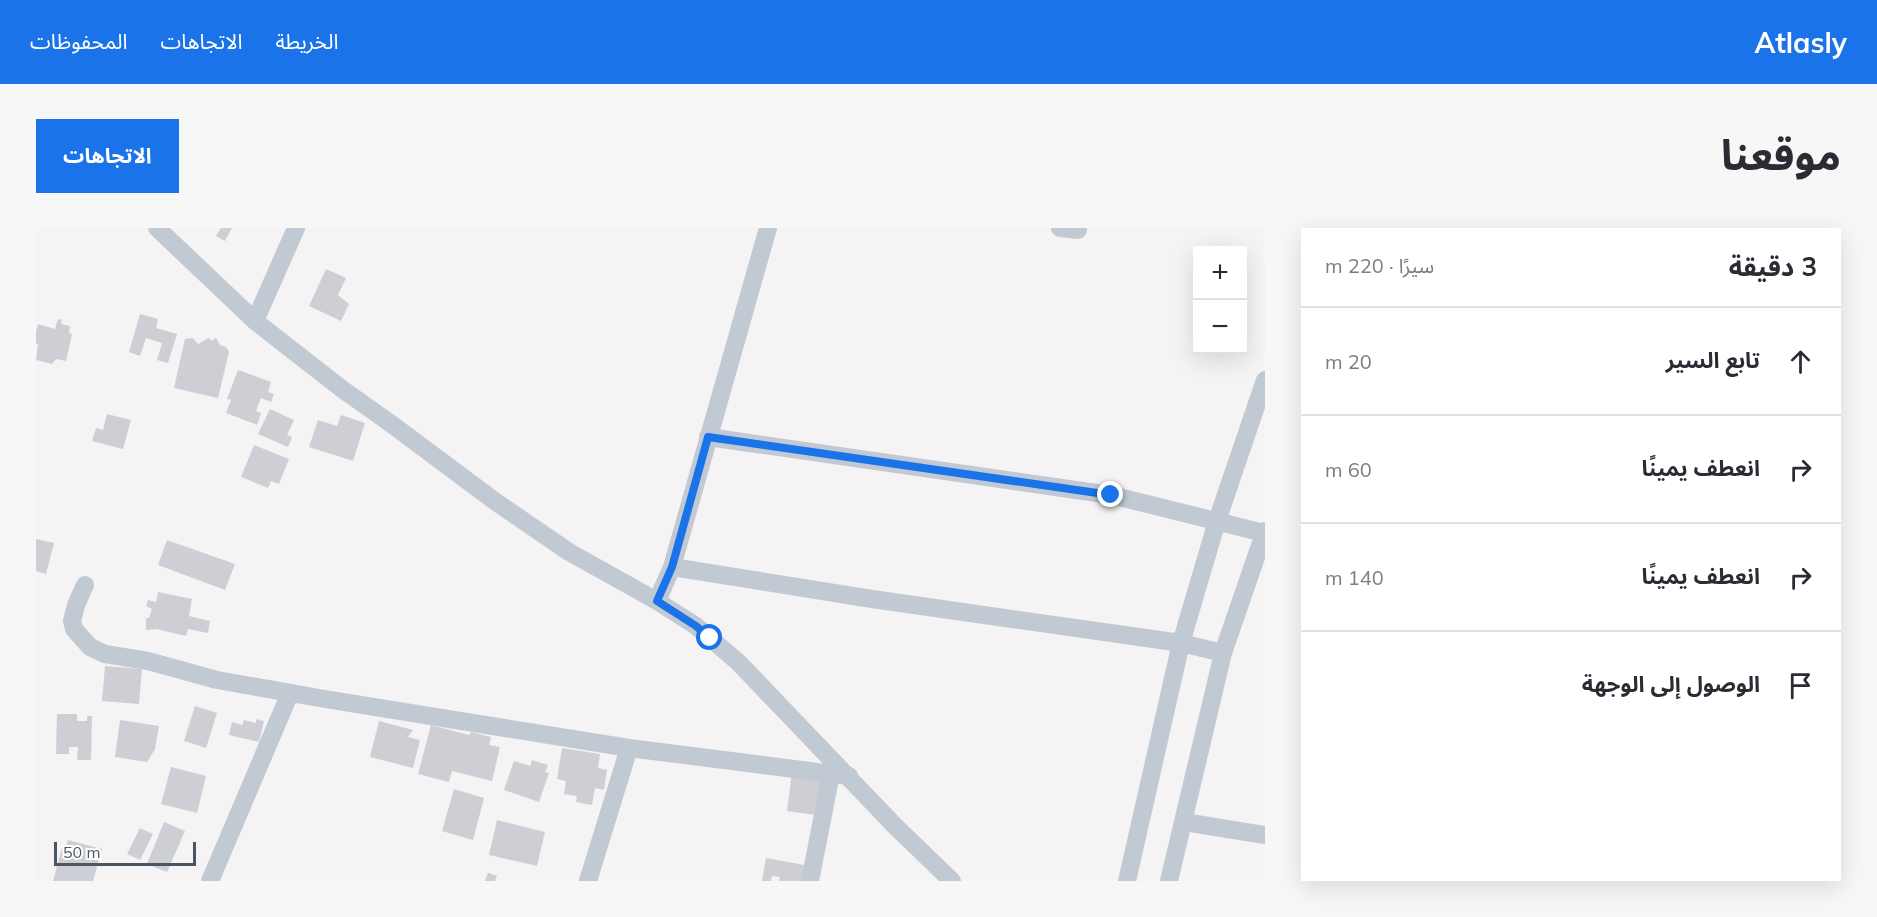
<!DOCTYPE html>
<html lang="ar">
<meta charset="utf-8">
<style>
body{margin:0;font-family:Mulish,"Noto Sans Arabic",sans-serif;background:#f7f7f7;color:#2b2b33;direction:rtl}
.controls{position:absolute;right:18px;top:18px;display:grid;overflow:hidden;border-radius:0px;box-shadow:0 6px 24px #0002}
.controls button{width:54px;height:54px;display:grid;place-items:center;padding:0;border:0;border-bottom:2px solid #e1e1e2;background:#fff;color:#2b2b33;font:30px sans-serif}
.scale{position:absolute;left:18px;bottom:15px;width:142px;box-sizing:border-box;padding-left:6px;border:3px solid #4a5661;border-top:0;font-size:16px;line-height:21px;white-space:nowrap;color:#4a5661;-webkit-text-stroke:4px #fff;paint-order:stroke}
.stop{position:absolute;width:18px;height:18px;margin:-14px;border:4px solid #1a73e8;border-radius:50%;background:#fff}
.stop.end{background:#1a73e8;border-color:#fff;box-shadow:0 2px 6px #0008}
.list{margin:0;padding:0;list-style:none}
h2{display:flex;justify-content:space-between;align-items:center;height:78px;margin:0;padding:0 24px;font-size:26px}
h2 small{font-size:20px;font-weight:400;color:#7c7c81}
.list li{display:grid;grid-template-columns:39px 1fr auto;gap:18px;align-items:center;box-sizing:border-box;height:108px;padding:0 24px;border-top:2px solid #e1e1e2}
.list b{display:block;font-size:22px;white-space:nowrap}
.list em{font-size:20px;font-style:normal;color:#7c7c81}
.icon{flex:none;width:33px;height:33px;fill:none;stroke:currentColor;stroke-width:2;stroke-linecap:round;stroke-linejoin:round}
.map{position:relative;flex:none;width:1229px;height:653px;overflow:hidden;direction:ltr;border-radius:0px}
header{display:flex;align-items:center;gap:36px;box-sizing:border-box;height:84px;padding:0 30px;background:#1a73e8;color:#fff}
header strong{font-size:28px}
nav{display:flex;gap:33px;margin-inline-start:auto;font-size:21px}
.intro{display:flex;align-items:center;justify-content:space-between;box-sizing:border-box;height:144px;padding:0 36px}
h1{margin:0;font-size:42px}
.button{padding:15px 27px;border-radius:0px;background:#1a73e8;color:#fff;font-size:21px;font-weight:700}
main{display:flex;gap:36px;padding:0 36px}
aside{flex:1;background:#fff;border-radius:0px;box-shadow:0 6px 24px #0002}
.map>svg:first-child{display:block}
.building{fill:#cdcfd5}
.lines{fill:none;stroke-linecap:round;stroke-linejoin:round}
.minor{stroke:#c1cad2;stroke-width:18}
.route{stroke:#1a73e8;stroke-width:8}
</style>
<header>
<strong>Atlasly</strong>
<nav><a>الخريطة</a><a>الاتجاهات</a><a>المحفوظات</a></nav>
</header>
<div class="intro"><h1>موقعنا</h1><a class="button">الاتجاهات</a></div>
<main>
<aside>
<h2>3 دقيقة<small>سيرًا · 220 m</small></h2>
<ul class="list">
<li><svg class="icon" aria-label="ahead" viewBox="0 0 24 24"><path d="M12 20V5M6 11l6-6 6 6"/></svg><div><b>تابع السير</b></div><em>20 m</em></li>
<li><svg class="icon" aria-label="right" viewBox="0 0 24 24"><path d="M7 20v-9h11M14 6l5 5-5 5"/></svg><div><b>انعطف يمينًا</b></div><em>60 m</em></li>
<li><svg class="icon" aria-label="right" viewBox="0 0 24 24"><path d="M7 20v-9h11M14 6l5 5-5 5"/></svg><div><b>انعطف يمينًا</b></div><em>140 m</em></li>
<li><svg class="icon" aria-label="arrive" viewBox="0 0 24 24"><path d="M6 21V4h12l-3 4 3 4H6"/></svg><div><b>الوصول إلى الوجهة</b></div></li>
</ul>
</aside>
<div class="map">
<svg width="1229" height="653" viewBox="0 0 1229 653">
<rect width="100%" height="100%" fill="#f5f3f3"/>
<!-- building -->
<g class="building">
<polygon points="185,0 196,0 189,13 180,8"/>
<polygon points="290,41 310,50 302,67 313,76 305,93 273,78"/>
<polygon points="104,86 122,91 120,100 141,106 132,135 121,132 126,115 110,110 104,128 93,124"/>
<polygon points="22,91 26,92 25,96 34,98 33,105 36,106 30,133 20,131 16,136 0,132 2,116 0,116 0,104 2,96 19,101"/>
<polygon points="157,110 162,116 173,110 175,113 180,110 184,117 190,119 193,124 182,170 138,160 149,111"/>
<polygon points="202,142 235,154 232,164 238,166 235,174 225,170 220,183 225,185 221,197 190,185 195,172 191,171"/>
<polygon points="234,181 258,192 251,207 256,209 252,219 222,206"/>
<polygon points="71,186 95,192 87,221 56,213 60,200 67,202"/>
<polygon points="305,187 329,195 317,233 273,219 282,192 301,198"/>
<polygon points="218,217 253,231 243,256 235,253 232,260 205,249"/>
<polygon points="0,311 18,315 10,346 0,343"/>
<polygon points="131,312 199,336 189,362 122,337"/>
<polygon points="122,364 156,371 153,388 174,393 172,405 152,401 150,408 120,401 110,402 110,390 113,390 116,381 110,378 112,372 120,374"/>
<polygon points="69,438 106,441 103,476 66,473"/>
<polygon points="159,478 181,485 170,520 148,513"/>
<polygon points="21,486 41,486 41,493 51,493 51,488 56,488 55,532 41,532 42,519 33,519 33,526 20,526"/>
<polygon points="220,491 228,493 223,514 193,507 196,494 206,497 208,492 220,495"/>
<polygon points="84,492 123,498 119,521 111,534 79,529"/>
<polygon points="343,493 377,502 372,509 384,512 377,540 334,529"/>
<polygon points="395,497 433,507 435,504 455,509 453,517 464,519 456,553 416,543 413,554 382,546"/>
<polygon points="526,520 564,526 562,540 571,542 568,562 559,560 556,577 540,574 541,568 528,566 530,553 521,551"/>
<polygon points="496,532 512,537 509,544 513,545 503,574 468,562 478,533 494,538"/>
<polygon points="135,539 170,548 161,585 125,576"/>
<polygon points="756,544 792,549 787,588 751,583"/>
<polygon points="418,561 448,570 437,612 406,603"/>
<polygon points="461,592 509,604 501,638 453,627"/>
<polygon points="128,594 149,603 131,644 111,636"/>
<polygon points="104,600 117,606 104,632 91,626"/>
<polygon points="32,612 66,621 57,653 17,653 26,620 30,620"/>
<polygon points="730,630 774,638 771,653 743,653 744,649 736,648 735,653 726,653"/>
<polygon points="452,645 461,648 459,653 449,653"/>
</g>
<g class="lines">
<!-- minor -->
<g class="minor">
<polyline points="121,0 219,93 306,161 354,195 460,274 533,324 621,373 660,398 703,435 859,598 916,653"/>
<polyline points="1024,0 1042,2"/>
<polyline points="219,93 260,0"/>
<polyline points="672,209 1075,267 1228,305"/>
<polyline points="636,339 836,371 1145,415 1187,425"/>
<polyline points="49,357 40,377 36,393 38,401 54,419 69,426 112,433 181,452 289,471 593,520 813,548"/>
<polyline points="621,373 636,339 732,0"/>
<polyline points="1148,594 1229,607"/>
<polyline points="174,653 254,465"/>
<polyline points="552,653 593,520"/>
<polyline points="774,653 795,546"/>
<polyline points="1091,653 1145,415 1181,293 1229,152"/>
<polyline points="1133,653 1187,425 1229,303"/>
</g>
</g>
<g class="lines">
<!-- route -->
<polyline class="route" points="674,410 660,398 621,373 636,339 672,209 1075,267"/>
</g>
</svg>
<div class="controls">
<button>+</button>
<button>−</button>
</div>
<div class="scale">50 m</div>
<div class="stop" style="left:674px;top:410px"></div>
<div class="stop end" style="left:1075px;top:267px"></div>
</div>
</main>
